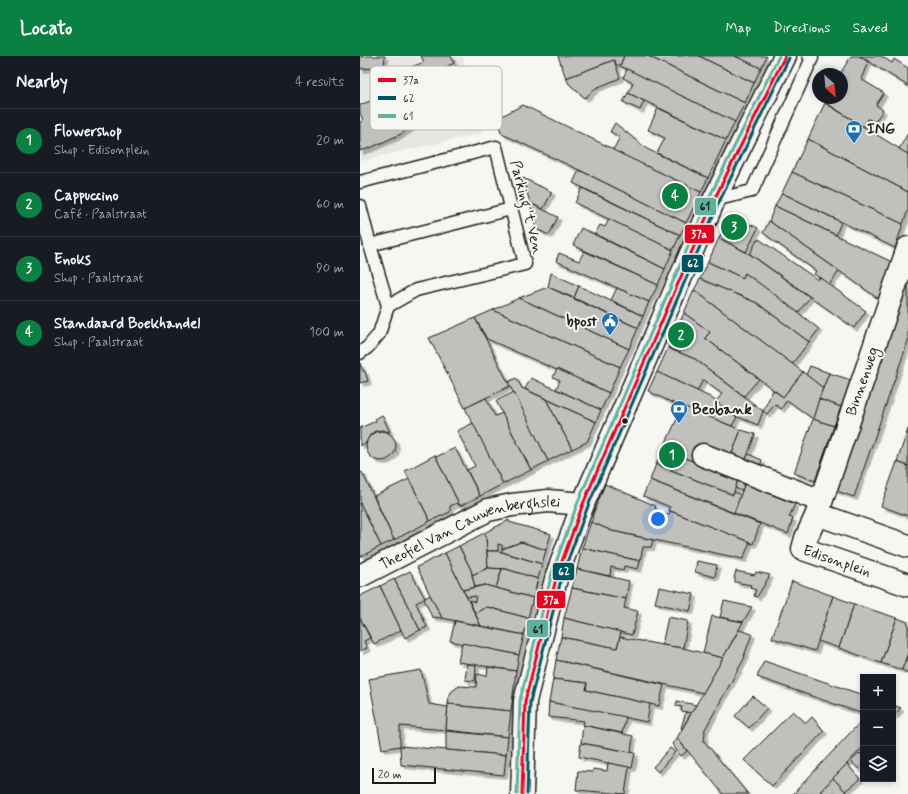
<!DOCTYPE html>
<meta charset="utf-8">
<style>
body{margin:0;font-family:Mynerve,sans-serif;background:#20242c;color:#f1f3f6}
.controls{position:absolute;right:12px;bottom:12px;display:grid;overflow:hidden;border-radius:0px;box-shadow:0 2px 6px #0003}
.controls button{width:36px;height:36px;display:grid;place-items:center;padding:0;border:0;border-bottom:1px solid #363941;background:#171b24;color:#f1f3f6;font:20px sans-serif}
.compass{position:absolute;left:452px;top:12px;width:36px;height:36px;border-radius:50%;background:#171b24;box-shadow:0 2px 6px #0003;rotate:153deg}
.scale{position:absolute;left:12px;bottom:10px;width:64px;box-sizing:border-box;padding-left:4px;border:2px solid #1c1c1c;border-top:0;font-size:11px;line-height:14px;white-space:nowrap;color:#1c1c1c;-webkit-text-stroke:3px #f6f6f2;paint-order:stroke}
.you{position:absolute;left:298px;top:463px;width:14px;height:14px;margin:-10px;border:3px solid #fff;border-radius:50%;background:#1a73e8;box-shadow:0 0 0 6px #1a73e833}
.badge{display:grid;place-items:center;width:26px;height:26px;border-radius:50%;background:#0b8043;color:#fff;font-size:13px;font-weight:700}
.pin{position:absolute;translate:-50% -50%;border:2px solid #fff;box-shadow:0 1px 4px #0006}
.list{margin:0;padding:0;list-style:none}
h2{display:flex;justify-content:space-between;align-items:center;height:52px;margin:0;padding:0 16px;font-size:17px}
h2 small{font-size:13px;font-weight:400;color:#9ea1a6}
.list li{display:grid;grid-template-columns:26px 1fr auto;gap:12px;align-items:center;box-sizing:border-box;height:64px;padding:0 16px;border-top:1px solid #363941}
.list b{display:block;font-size:15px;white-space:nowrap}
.list p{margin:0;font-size:13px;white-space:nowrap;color:#9ea1a6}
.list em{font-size:13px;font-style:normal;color:#9ea1a6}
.icon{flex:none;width:22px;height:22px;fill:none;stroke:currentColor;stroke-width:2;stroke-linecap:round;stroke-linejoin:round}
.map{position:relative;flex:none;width:548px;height:738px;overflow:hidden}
header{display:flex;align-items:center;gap:24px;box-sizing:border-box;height:56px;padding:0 20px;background:#0b8043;color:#fff}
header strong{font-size:19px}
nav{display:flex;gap:22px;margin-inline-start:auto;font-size:14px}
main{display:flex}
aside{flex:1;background:#171b24}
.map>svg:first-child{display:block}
.built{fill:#e6e6e2}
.building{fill:#c0c0bd;stroke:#1c1c1c;filter:url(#shadow)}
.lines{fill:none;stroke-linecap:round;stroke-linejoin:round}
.service-casing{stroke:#1c1c1c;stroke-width:15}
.minor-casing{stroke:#1c1c1c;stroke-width:25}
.service{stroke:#f6f6f2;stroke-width:12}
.minor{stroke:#f6f6f2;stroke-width:22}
.bus-1-casing{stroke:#f6f6f2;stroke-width:6}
.bus-2-casing{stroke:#f6f6f2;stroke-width:6}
.bus-3-casing{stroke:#f6f6f2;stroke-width:6}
.bus-1{stroke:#e40521;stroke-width:3}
.bus-2{stroke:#005460;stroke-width:3}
.bus-3{stroke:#61b09e;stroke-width:3}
.bus-dot{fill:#1c1c1c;stroke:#f6f6f2;stroke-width:1.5}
.labels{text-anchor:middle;stroke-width:4;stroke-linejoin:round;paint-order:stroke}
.poi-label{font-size:15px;font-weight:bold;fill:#1c1c1c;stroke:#f6f6f2;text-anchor:start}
.street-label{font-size:15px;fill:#1c1c1c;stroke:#f6f6f2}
.key{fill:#f6f6f2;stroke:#b5b5b2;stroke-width:1}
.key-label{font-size:11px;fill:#1c1c1c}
.line-badge{stroke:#f6f6f2;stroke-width:1.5}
.badge-label{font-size:11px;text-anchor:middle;font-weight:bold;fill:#fff}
.pale-badge-label{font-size:11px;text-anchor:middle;font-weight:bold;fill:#111}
</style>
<header>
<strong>Locato</strong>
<nav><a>Map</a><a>Directions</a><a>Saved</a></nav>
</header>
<main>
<aside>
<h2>Nearby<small>4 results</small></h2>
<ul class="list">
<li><span class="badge">1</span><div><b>Flowershop</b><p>Shop · Edisonplein</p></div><em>20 m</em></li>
<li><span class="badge">2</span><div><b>Cappuccino</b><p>Café · Paalstraat</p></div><em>60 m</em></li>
<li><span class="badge">3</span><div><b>Enoks</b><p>Shop · Paalstraat</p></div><em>90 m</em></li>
<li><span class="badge">4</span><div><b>Standaard Boekhandel</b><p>Shop · Paalstraat</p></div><em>100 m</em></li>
</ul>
</aside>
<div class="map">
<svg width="548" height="738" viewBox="0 0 548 738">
<defs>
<filter id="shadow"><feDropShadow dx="3.5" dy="3.5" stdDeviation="0" flood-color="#0004"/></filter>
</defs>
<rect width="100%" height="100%" fill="#f6f6f2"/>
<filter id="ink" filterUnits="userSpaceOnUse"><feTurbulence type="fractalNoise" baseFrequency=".025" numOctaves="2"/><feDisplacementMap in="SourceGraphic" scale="8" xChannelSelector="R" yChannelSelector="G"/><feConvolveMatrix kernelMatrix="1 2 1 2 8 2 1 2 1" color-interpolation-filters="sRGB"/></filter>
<g filter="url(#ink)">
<!-- built -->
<polygon class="built" points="0,0 102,0 119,42 122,77 0,105"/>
<!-- building -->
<g class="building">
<polygon points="6,0 25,0 24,11 0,13 0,1"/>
<polygon points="61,0 91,0 94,7 76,16 83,38 79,39 82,47 69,59 41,78 10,92 0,95 0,66 3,64 0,57 0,49 33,36 27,21 64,6"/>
<polygon points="198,0 264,0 260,10 256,8 254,4 206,22"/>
<polygon points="264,0 288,0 385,47 375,66 260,10"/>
<polygon points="288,0 339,0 394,27 385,47"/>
<polygon points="339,0 375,0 401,12 394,27"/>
<polygon points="375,0 407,0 401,12"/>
<polygon points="491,0 499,0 508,6 501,23 524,37 516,49 523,54 515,66 508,63 504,71 466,47 468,42 482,42 482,18 480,18"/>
<polygon points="500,0 521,0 532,7 534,3 548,12 548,30"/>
<polygon points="254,4 260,22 236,32 225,42 209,28 206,22"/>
<polygon points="267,13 375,66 366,84 268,37 273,27 263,22"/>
<polygon points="268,37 284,45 280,54 263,46"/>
<polygon points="465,47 548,98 548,136 448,83"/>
<polygon points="163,49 341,136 326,167 219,114 142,78 136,63"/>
<polygon points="298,52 366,84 348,122 297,97 305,82 288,74"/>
<polygon points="255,67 287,93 348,122 341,136 253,94 260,81 250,76"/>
<polygon points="548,77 548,98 539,93"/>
<polygon points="448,83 548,136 548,154 543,168 432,116"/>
<polygon points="219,114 326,167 320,179 213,127"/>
<polygon points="432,116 543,168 535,192 422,137"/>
<polygon points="163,122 192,136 183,153 170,147"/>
<polygon points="222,132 320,179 313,194 215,147"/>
<polygon points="422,137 481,166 476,179 415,150"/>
<polygon points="170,147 198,161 189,179 176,173"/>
<polygon points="415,150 532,206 520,244 409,165"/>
<polygon points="370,159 398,172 386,196 359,182"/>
<polygon points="249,163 313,194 305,213 235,178 240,169 245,171"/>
<polygon points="409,165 479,215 469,229 454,218 456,215 403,177"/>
<polygon points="221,172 305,213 298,229 213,189"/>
<polygon points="359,182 391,199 450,241 438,257 385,217 383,222 348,206"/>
<polygon points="399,183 458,224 459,221 506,255 494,272 390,198 397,184 398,185"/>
<polygon points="224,195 298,229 289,246 196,205 199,197 219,205"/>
<polygon points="348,206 383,222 385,217 418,241 459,273 449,286 397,247 340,223"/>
<polygon points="191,217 219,230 214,242 188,231"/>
<polygon points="548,222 548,285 494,441 474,434"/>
<polygon points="340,223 397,247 449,286 432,308 334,234"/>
<polygon points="219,230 283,260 278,272 214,242"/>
<polygon points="188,231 278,272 269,293 159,242"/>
<polygon points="257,232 289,246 283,260 251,244"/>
<polygon points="334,234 443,316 423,341 345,282 350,276 324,257"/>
<polygon points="159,242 269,293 260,311 133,254"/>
<polygon points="133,254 260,311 249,337 127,283 115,262"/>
<polygon points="324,257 350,276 345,282 399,323 384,340 335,303 308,292"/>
<polygon points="115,262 150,330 105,352 69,282"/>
<polygon points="308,292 335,303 394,348 373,359 356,345 362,338 343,324 337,335 297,316"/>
<polygon points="0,307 3,315 5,315 8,325 0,327"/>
<polygon points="450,310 469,317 463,332 446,319"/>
<polygon points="197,313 249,337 241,354 196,333 200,324 193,321"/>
<polygon points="297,316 350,341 377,361 372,370 315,348 288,335"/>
<polygon points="443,316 463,332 453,363 427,344 421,353 415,348 407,358 403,355 413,334 423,341"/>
<polygon points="469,317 491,324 481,351 459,343"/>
<polygon points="156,322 162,332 186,343 212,393 188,405 148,326"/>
<polygon points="171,322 241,354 236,366 165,333"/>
<polygon points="154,336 188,405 171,414 136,345"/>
<polygon points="126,342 135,360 142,357 171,414 143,428 105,352"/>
<polygon points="186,343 236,366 227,386 212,393"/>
<polygon points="459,343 481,351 474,370 453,363"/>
<polygon points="394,348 403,355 398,369 373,359"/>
<polygon points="323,350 381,374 370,403 339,408 303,393"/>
<polygon points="22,359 30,376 22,374 15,375 10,379 6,387 0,390 0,372 16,365 15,363"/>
<polygon points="453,363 474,370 455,425 434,417"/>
<polygon points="113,367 143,428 120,440 107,414 115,410 97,375"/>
<polygon points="548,373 548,410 537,406"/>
<polygon points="381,374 395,378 385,407 370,403"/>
<circle cx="21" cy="390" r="15"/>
<polygon points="95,392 120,440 100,450 76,401"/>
<polygon points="303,393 378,424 373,439 296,408"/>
<polygon points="388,398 402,404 399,413 385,407"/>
<polygon points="75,399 100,450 97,447 90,450 90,456 70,465 45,415"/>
<polygon points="537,406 548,410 548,460 521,450"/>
<polygon points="296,408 373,439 374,436 381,439 374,457 290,424"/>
<polygon points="2,416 34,484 21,490 0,447 0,417"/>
<polygon points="49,423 70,465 34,484 14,440"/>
<polygon points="290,424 400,468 393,488 308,454 310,451 283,440"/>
<polygon points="378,424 385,427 382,435 375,432"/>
<polygon points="385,427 435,448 429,461 433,462 428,478 374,457"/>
<polygon points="245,428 296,450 295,453 309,459 310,455 390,486 383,503 252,475 231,466 233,462 232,461"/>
<polygon points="0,447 21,490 0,501"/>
<polygon points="149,464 149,466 191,478 186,494 161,486 142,493 142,489 138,488 138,495 127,495 126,481 124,477"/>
<polygon points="231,466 252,475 293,484 291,491 283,491 280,505 222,492"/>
<polygon points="124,477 126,481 128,512 112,519 111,514 99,490"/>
<polygon points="161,486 186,494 182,508 142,496 142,493"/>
<polygon points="99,490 111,514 115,531 103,534 85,497"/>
<polygon points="222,492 280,505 278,513 264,510 263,514 251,511 250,520 217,513"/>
<polygon points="127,495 138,495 182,508 178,523 146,513 128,512"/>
<polygon points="85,497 103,534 121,570 82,562 70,539 57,511"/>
<polygon points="337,505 357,509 355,521 335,516"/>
<polygon points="128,512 142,513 136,532 125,529 115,531 112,519"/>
<polygon points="142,513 146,513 178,523 173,542 136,532"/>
<polygon points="217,513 269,525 266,543 212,532"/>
<polygon points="50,515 65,542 56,547 67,571 60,574 34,523"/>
<polygon points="376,515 395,519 396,516 410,519 397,541 394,540 396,534 390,532 391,529 375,526 375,522 374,522"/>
<polygon points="34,523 60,574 45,582 20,530"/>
<polygon points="432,525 473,540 455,595 412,582"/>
<polygon points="125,529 173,542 168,562 127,551 115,557 109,544 115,546 116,540 107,541 103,534"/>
<polygon points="20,530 41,574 14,588 0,562 0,540"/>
<polygon points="299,531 334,538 330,555 295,547"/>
<polygon points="212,532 266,543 264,552 278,555 272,579 204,562"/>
<polygon points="70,539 82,562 72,561 64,543"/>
<polygon points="473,540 494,548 479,592 458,585"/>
<polygon points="364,545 392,551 383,566 360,561"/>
<polygon points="494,548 537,562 521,607 479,592"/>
<polygon points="127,551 168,562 164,579 121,570 115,557"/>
<polygon points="352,560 383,566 363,602 343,597"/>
<polygon points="308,561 328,565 323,592 302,589"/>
<polygon points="0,562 10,582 4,585 7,592 0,595"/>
<polygon points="204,562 261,576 257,592 201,581"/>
<polygon points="537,562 548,566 548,597 542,614 521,607"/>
<polygon points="95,565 164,579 159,599 90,585"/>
<polygon points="379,574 392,578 384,600 385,601 344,675 345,675 344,685 388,738 363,738 317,682"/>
<polygon points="201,581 257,592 260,581 302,589 323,592 363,602 343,637 196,604"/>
<polygon points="102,587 159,599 156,615 98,606"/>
<polygon points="548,597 548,617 542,614"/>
<polygon points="196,604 304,629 299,650 226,634 227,627 193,623"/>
<polygon points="404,605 503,639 503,658 397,621"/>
<polygon points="107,608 116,609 115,625 105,624"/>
<polygon points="128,611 156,615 151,655 101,650 101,649 88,648 89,640 92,635 99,630 116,631 117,618 127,620"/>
<polygon points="61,614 69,648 88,651 86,674 40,670 40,690 22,693 9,623"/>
<polygon points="193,623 227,627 226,634 290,648 287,666 189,646"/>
<polygon points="393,640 407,652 389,672 375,660"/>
<polygon points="317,645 336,649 331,657 321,655 322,651 316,650"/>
<polygon points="189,646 266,661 262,677 223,669 224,665 188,661"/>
<polygon points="88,648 101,649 101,650 151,655 148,681 86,674"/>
<polygon points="533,649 541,652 533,660"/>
<polygon points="433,655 446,667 452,661 464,675 412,730 384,704"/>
<polygon points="326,656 331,657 322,673 321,672"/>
<polygon points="503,663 503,691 458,738 433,738"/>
<polygon points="223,669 273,680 271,696 221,687"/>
<polygon points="86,675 148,681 146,699 86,694"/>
<polygon points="317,682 327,695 321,700 312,688"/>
<polygon points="221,687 275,697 272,712 219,701"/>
<polygon points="40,690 146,699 144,719 41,709"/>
<polygon points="310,692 315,696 298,716 293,711"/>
<polygon points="500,697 503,700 503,708 498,713 491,705"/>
<polygon points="248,707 269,711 265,738 216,734 218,715 233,716 233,713 247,715"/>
<polygon points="487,708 500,723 485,735 473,722"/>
<polygon points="473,722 485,735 487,738 463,738 461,735"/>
</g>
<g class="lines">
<defs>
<g id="service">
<polyline points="0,126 136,91 165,208 56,234 28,250"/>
<polyline points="354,144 392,135 452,2 449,0"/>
<polyline points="0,150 10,189 28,250"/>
<polyline points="10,189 151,153"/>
<polyline points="0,297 8,291 19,278 28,250"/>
</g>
<g id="minor">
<path id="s1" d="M548,192L457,458L446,482L443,493L548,529"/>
<polyline points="343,399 461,445"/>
<polyline points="457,458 548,490"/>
<path id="s2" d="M0,520L128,454L152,449L188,445L223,448"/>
<polyline points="162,738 165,645 197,519 223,448 354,144 425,0"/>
</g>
</defs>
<!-- service casing -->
<use href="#service" class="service-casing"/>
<!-- minor casing -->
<use href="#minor" class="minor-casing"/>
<!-- service -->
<use href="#service" class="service"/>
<!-- minor -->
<use href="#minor" class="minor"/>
<defs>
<polyline id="bus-1" points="162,738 165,645 197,519 223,448 354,144 425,0"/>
<polyline id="bus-2" points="167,738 170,646 202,520 228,450 359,146 429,2"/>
<polyline id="bus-3" points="157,738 160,644 192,517 218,446 349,142 419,0"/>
</defs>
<!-- bus-1 casing -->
<use href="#bus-1" class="bus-1-casing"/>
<!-- bus-2 casing -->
<use href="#bus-2" class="bus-2-casing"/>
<!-- bus-3 casing -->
<use href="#bus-3" class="bus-3-casing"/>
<!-- bus-1 -->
<use href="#bus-1" class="bus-1"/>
<!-- bus-2 -->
<use href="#bus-2" class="bus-2"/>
<!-- bus-3 -->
<use href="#bus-3" class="bus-3"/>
</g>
</g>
<!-- icons -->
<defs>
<symbol id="bank-pin" viewBox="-11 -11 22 30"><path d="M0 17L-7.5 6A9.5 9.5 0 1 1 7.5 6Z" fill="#1f6fb2" stroke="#f6f6f2"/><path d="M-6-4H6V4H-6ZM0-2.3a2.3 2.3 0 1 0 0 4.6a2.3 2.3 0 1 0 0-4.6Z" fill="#fff"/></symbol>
<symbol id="civic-pin" viewBox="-11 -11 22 30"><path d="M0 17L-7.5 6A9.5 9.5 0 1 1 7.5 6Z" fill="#1f6fb2" stroke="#f6f6f2"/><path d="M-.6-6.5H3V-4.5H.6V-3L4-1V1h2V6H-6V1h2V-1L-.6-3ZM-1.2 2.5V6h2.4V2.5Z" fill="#fff"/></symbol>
</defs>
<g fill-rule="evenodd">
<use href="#bank-pin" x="484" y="63" width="20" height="27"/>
<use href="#civic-pin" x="240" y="255" width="20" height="27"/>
<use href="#bank-pin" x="309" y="343" width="20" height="27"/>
</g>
<!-- markers -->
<circle class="bus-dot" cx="265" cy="365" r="3.5"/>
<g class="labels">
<!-- poi labels -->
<g class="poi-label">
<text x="507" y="78">ING</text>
<text x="237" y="270" text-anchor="end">bpost</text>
<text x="332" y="358">Beobank</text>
</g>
<!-- street labels -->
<g class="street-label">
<text transform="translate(167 151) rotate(76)" y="5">Parking 't Ven</text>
<text transform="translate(502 325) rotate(-71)" y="5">Binnenweg</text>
<text dy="5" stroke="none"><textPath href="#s2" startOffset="120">Theofiel Van Cauwenberghslei</textPath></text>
<text dy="5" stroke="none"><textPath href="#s1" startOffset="355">Edisonplein</textPath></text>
</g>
</g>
<!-- legend -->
<rect x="10" y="10" width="132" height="64" rx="6" class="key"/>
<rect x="18" y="22" width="18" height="4" fill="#e40521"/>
<rect x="18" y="40" width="18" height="4" fill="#005460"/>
<rect x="18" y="58" width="18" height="4" fill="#61b09e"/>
<g class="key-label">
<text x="43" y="28">37a</text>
<text x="43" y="46">62</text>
<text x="43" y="64">61</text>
</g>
<g class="line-badge">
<rect x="334" y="141" width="23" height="19" rx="4" fill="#61b09e"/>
<rect x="324" y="168" width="31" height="20" rx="4" fill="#e40521"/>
<rect x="321" y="198" width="23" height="19" rx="4" fill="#005460"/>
<rect x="192" y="506" width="23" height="19" rx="4" fill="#005460"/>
<rect x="176" y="534" width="30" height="19" rx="4" fill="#e40521"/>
<rect x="166" y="563" width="23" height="19" rx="4" fill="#61b09e"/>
</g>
<g class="badge-label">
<text x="339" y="182">37a</text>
<text x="333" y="211">62</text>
<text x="204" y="519">62</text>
<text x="191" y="548">37a</text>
</g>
<g class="pale-badge-label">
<text x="345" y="154">61</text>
<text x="178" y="577">61</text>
</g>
</svg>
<div class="controls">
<button>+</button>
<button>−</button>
<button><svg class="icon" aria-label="layers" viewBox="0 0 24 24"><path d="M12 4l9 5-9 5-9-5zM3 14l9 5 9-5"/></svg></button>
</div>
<svg class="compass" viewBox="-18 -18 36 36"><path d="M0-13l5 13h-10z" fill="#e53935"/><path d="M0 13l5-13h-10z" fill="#9ea1a6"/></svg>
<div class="scale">20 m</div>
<div class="you"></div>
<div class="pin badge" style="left:312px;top:399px">1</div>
<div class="pin badge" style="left:321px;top:279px">2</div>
<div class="pin badge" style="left:374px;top:171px">3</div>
<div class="pin badge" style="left:315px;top:140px">4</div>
</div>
</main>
